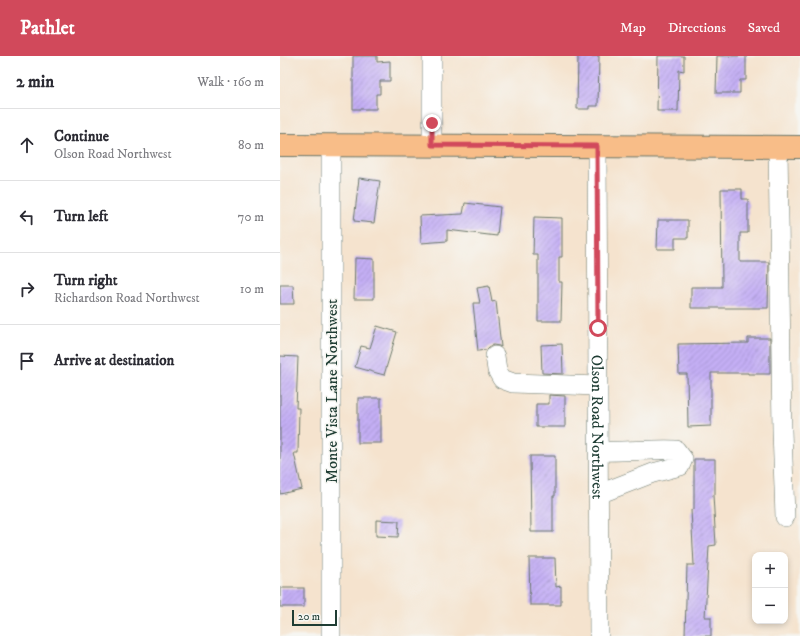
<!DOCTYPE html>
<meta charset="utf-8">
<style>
body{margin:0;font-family:"IM FELL DW Pica",serif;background:#f7f7f7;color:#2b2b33}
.controls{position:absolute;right:12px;bottom:12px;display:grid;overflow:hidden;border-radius:8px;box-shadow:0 2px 6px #0003}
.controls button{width:36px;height:36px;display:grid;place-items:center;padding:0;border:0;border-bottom:1px solid #e1e1e2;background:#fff;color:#2b2b33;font:20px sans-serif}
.scale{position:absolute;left:12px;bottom:10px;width:45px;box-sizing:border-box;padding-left:4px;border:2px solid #1f3d34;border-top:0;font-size:11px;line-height:14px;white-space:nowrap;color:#1f3d34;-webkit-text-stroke:3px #f6f6f2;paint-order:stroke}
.stop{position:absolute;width:12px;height:12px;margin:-9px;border:3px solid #d1495b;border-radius:50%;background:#fff}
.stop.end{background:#d1495b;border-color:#fff;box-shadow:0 1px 4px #0008}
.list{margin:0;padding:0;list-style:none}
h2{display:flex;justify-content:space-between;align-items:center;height:52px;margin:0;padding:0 16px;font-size:17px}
h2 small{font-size:13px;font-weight:400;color:#7c7c81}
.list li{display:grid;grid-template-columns:26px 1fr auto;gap:12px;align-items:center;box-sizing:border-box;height:72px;padding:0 16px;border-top:1px solid #e1e1e2}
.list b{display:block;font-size:15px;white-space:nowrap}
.list p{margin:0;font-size:13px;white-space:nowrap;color:#7c7c81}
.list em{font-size:13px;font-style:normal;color:#7c7c81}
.icon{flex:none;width:22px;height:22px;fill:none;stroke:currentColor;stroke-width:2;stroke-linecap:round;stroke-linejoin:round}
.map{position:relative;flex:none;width:520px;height:580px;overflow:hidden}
header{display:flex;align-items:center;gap:24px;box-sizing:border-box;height:56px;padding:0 20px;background:#d1495b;color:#fff}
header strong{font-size:19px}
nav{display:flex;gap:22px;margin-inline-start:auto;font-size:14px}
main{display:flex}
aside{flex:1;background:#fff}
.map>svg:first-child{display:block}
.building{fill:url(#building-hatch)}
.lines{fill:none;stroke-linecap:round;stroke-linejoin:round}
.minor-casing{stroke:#6a776a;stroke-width:20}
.major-casing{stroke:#6a776a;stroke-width:24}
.minor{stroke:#fff;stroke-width:19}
.major{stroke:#f8bd88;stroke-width:22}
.route{stroke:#d1495b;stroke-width:5}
.labels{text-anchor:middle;stroke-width:3;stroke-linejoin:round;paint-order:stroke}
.street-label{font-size:16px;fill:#1f3d34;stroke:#f6f6f2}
</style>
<header>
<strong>Pathlet</strong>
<nav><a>Map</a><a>Directions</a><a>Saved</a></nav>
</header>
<main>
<aside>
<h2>2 min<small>Walk · 160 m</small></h2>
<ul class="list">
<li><svg class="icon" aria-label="ahead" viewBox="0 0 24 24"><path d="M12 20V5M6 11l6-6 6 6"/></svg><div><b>Continue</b><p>Olson Road Northwest</p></div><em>80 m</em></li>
<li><svg class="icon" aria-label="left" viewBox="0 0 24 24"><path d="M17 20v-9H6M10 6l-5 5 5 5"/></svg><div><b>Turn left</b></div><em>70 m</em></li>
<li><svg class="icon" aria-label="right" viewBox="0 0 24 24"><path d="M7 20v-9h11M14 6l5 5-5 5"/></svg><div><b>Turn right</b><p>Richardson Road Northwest</p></div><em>10 m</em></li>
<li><svg class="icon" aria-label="arrive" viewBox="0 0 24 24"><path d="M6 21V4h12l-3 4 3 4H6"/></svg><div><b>Arrive at destination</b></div></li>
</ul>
</aside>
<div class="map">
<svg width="520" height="580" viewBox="0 0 520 580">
<defs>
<pattern id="building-hatch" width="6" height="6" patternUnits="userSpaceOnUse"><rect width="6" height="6" fill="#c4aff5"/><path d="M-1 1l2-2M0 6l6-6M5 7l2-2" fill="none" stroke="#9f90c7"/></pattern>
</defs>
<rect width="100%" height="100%" fill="#f6f6f2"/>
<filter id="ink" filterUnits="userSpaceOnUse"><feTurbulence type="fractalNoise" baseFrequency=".025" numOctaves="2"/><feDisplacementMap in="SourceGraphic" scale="8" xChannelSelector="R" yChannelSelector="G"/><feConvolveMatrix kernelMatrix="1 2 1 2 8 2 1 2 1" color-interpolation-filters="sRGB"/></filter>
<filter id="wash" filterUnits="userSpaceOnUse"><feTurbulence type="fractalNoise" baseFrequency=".012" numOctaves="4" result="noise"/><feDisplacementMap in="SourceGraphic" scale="16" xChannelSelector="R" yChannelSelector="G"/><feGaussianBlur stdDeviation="0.9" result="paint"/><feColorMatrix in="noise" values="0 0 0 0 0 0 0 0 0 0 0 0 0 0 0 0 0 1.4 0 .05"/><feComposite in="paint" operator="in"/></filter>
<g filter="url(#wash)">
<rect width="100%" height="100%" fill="#f5e3ce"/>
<g id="blocks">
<!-- building -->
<g class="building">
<polygon points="73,0 97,0 97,6 110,5 110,25 100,25 100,38 96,38 96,53 73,53"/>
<polygon points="298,0 319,0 318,50 309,50 309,53 297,53"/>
<polygon points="378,0 404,0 404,15 399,14 398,55 377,55"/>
<polygon points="437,0 466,0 466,24 460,24 460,37 436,37"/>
<polygon points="79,122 100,125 94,167 74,165"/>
<polygon points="441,133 462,133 462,143 468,143 468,177 460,177 460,206 489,206 488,252 411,252 411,231 442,231"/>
<polygon points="185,147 220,151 217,180 167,174 167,185 141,187 140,160 183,158"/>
<polygon points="254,161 282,162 282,201 279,201 279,226 282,226 281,265 258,265 258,199 253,199"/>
<polygon points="378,164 408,164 408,182 395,182 395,193 377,193"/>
<polygon points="75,202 94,203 94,243 74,243"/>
<polygon points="0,229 13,229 14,248 0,248"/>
<polygon points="209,230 212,246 216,245 221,291 219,290 213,289 209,291 206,294 198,295 193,247 200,247 197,232"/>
<polygon points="97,270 117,276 104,319 75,311 81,290 90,292"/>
<polygon points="468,282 490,282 490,318 468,318 468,317 431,317 431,370 408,371 407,318 399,318 398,288 468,287"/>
<polygon points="282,288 283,318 262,317 261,289"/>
<polygon points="0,300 18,301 16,352 19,352 18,397 14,397 22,433 0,438"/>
<polygon points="269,339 285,340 285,371 256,371 256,348 269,348"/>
<rect x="78" y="342" width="23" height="45"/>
<polygon points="250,400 275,400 275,440 273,440 273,476 251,476"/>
<polygon points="414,403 435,403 435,439 433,439 436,489 429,490 425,561 431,561 431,580 405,580 407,509 414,509 411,454 414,453"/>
<polygon points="96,464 119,465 118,481 96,480"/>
<polygon points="249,502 275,502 276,531 281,530 281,549 250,549"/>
<rect x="0" y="532" width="24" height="19"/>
</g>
</g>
</g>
<g filter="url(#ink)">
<use href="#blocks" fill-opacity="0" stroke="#6a776a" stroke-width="1"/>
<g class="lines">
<defs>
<g id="minor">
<polyline points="152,0 152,89"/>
<polyline points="51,89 51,580"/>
<path id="s1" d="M317,90L319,580"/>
<polyline points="498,91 502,374 505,461"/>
<polyline points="215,300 217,314 222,323 233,327 318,330"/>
<path d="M319,395C344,396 370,393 396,394L403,403L400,410L373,417L319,438"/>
</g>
<polyline id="major" points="0,89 520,91"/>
</defs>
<!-- minor casing -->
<use href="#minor" class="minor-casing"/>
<!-- major casing -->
<use href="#major" class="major-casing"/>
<!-- minor -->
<use href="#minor" class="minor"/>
<!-- major -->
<use href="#major" class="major"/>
</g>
</g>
<g class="lines" filter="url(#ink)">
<!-- route -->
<polyline class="route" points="152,67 152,89 317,90 318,272"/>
</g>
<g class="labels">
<!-- street labels -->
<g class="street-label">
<text transform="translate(51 335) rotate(-90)" y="6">Monte Vista Lane Northwest</text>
<text dy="6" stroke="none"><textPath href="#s1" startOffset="281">Olson Road Northwest</textPath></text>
</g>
</g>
</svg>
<div class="controls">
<button>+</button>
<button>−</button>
</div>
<div class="scale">20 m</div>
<div class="stop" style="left:318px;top:272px"></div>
<div class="stop end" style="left:152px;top:67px"></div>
</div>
</main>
